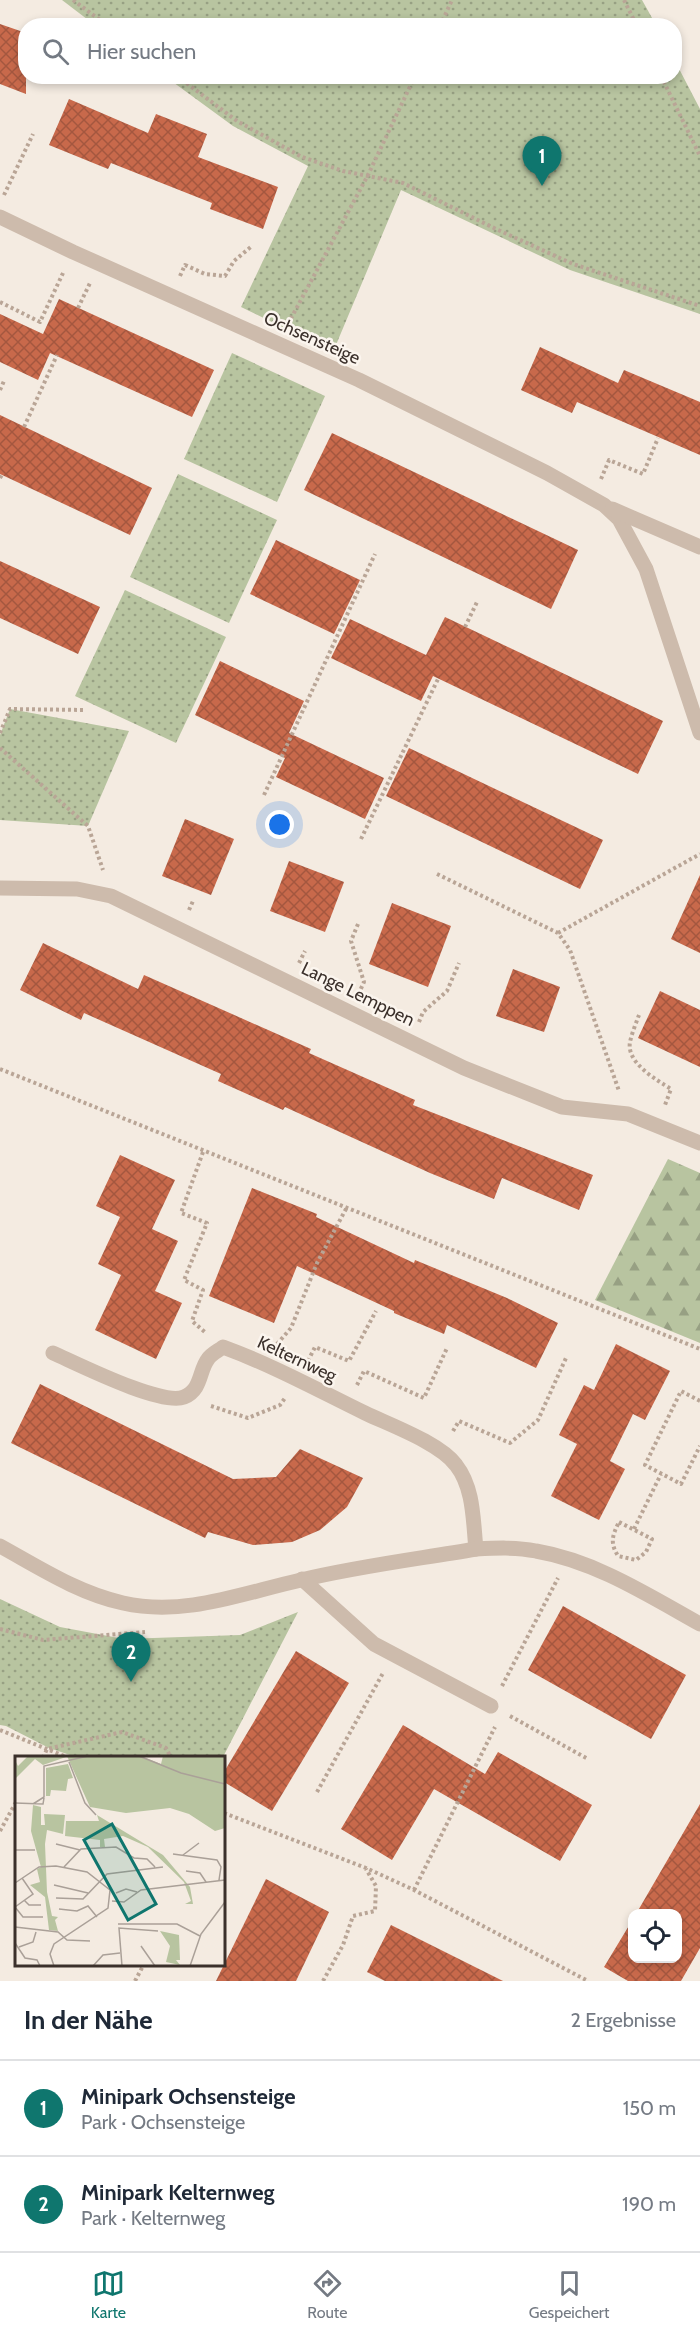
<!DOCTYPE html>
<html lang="de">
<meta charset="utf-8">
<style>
body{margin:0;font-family:Cabin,sans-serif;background:#f2f2f3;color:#1f2937}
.controls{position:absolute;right:18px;bottom:18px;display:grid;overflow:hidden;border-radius:12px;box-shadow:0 3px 9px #0003}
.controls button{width:54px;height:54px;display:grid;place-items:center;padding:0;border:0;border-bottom:2px solid #e0e1e3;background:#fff;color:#1f2937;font:30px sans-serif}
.you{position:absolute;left:280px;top:825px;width:21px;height:21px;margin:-15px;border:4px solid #fff;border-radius:50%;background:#1a73e8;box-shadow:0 0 0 9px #1a73e833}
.badge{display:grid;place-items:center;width:39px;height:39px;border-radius:50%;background:#0f766e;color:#fff;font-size:20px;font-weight:700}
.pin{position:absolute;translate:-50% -50px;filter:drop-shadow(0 2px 3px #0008)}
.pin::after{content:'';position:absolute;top:32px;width:21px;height:18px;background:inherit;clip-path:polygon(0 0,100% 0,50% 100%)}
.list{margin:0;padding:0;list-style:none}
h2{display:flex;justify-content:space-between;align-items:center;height:78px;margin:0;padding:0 24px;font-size:26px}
h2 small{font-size:20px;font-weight:400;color:#747a83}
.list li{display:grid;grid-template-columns:39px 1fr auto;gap:18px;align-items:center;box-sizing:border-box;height:96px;padding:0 24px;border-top:2px solid #e0e1e3}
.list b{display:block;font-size:22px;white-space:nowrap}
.list p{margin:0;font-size:20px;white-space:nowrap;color:#747a83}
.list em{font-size:20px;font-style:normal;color:#747a83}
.icon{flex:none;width:33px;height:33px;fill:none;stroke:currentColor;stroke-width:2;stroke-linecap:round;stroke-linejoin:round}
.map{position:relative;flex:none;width:700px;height:1981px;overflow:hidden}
.search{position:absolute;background:#fff;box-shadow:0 3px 9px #0003;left:18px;right:18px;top:18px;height:66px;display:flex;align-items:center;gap:15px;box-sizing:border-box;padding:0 21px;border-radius:24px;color:#747a83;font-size:22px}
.sheet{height:270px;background:#fff}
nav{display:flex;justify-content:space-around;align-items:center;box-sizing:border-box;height:84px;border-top:2px solid #e0e1e3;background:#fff;font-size:16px;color:#747a83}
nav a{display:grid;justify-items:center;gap:3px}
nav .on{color:#0f766e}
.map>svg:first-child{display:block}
.grass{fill:url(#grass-dots)}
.forest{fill:url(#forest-firs)}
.building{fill:url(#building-cross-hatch)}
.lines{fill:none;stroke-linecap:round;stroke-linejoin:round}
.path{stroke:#b9a596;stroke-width:4;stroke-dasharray:3 3;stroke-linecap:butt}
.street{stroke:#cdbbac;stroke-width:15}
.labels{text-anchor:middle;stroke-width:5;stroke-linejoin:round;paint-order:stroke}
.street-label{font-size:18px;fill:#3b302b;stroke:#fbf5ee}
.inset-road{fill:none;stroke:#aaa098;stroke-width:1.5}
.view{fill:#0f766e;fill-opacity:0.15;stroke:#0f766e;stroke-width:3}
.inset-edge{fill:none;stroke:#3b302b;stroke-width:3}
</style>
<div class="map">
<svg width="700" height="1981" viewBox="0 0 700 1981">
<defs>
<pattern id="grass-dots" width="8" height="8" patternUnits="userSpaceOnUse" patternTransform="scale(1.5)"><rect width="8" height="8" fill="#b8c4a0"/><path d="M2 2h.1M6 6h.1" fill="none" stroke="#97a083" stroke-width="1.8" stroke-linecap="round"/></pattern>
<pattern id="forest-firs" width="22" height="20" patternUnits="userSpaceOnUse" patternTransform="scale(1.5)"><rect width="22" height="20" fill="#b8c4a0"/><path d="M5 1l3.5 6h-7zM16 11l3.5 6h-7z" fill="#97a083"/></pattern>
<pattern id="building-cross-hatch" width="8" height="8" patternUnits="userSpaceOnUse" patternTransform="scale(1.5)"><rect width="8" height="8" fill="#c8694b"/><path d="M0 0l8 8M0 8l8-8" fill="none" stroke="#a4573f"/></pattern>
</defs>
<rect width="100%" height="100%" fill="#f4ebe1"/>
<!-- grass -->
<g class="grass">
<polygon points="62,0 642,0 656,25 96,26"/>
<polygon points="675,61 700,109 700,314 570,270 401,190 333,352 241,307 308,166 233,126 166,77 674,76"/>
<polygon points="232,353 325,396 277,502 184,459"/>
<polygon points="178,474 277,520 229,623 130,577"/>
<polygon points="125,590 226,637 176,743 75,696"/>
<polygon points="10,709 129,731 88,826 0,820 0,735"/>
<polygon points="0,1599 60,1627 124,1639 240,1635 298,1612 223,1757 76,1757 49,1748 6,1726 0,1725"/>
</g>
<!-- forest -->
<polygon class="forest" points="668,1159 700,1173 700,1343 595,1300"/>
<!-- building -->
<g class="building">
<polygon points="0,24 26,33 26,94 0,84"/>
<polygon points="69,99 148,133 156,114 207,134 198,157 278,187 263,229 210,209 212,203 111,163 108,169 49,145"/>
<polygon points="59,299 214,370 192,417 50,353 38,380 0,362 0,314 43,334"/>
<polygon points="540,347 618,383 624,370 700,402 700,455 577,402 572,413 521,390"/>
<polygon points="0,415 152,488 130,535 0,474"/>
<polygon points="332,433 578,550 551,609 304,490"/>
<polygon points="276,540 360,580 334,634 250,594"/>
<polygon points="0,561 100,607 78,654 0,618"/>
<polygon points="445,617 663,721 638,774 433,676 421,701 331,658 350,619 426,655"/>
<polygon points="220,661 304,701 289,733 384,778 365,819 276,777 285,758 195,715"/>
<polygon points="409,748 603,840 580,889 386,796"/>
<polygon points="185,819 234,839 211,895 162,876"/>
<polygon points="289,861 344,882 325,932 270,911"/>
<polygon points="700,875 700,953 671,939"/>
<polygon points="392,903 451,926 428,987 369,964"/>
<polygon points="43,943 138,989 144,975 311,1049 309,1053 415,1100 413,1105 593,1175 579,1210 502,1178 494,1199 430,1173 285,1107 283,1110 218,1081 221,1074 84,1013 81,1020 20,990"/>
<polygon points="513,969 560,987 544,1032 496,1016"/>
<polygon points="660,991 700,1010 700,1067 638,1038"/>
<polygon points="120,1155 175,1180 152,1229 178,1241 155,1291 182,1303 156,1359 95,1330 121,1275 98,1264 120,1217 96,1206"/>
<polygon points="252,1188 317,1214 316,1217 414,1263 415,1260 507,1298 558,1323 536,1368 447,1325 444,1334 394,1313 394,1311 297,1266 274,1323 209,1296"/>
<polygon points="616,1344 670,1371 645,1420 633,1414 610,1461 625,1469 599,1520 551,1496 577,1444 559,1435 584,1385 594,1390"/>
<polygon points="40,1384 233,1479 276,1477 300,1449 363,1478 347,1507 320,1530 292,1542 253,1545 208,1532 205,1538 11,1443"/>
<polygon points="563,1606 686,1675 651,1739 528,1670"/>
<polygon points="296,1651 349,1683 272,1811 224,1782 224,1772"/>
<polygon points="403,1725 485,1774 498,1752 592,1805 560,1861 434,1789 392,1860 341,1829"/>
<polygon points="700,1804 700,1948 681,1981 628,1981 604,1967 633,1919 633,1959 678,1959 678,1914 636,1914"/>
<polygon points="266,1879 329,1912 296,1981 216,1981"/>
<polygon points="391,1925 503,1981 385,1981 367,1972"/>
</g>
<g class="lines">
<!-- path -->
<g class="path">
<polyline points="73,0 108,26"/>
<polyline points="624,0 637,26"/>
<polyline points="440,26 452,0"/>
<polyline points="177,76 237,121 302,157 343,171 403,183 496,229 573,264 700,306"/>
<polyline points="661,76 700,156"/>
<polyline points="4,195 33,134"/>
<polyline points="180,276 185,265 205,274 225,276 234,261 252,246"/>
<polyline points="0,302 40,322 63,273"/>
<polyline points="78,308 90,283"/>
<polyline points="288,324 368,175 415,76"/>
<polyline points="0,390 4,381"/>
<polyline points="24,427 57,355"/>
<polyline points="0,478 2,475"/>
<polyline points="601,479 609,460 643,474 658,438"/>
<polyline points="465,627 477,602"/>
<polyline points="0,733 10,709 84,710"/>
<polyline points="0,748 88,826 103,870"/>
<polyline points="264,795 375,554"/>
<polyline points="361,839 438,679"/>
<polyline points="437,874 558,933 570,950 619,1091"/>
<polyline points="189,910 193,901"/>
<polyline points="358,924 351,941 364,982 359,993"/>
<polyline points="558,933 700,854"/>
<polyline points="299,963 305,951"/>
<path d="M639,1015C636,1023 632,1033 630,1042C626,1063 657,1080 671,1089L665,1105"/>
<polyline points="419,1022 423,1012 447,991 459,963"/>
<polyline points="0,1069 700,1349"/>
<polyline points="203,1152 181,1213 207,1223 184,1280 203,1290 192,1321 206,1333"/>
<polyline points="277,1344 291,1328 317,1263 347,1207"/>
<polyline points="308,1361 315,1347 349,1361 376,1311"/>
<polyline points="357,1385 364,1371 424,1398 447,1348"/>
<polyline points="700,1401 681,1391 645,1465 681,1484 700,1446"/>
<polyline points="211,1406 248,1418 280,1405 285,1398"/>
<polyline points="453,1431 459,1421 510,1443 538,1420 566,1358"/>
<path d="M619,1522L652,1539L646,1552L636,1560L618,1556C610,1543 612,1536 619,1522Z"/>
<polyline points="634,1529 661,1474"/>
<polyline points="0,1629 43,1640 145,1632"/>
<polyline points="502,1686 558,1578"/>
<polyline points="510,1716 588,1759"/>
<polyline points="0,1730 69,1758"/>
<polyline points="43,1758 47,1749 122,1732 166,1748 171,1758"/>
<polyline points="317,1792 383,1673"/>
<polyline points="224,1813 366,1868 414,1890 588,1981"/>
<polyline points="0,1831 16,1802"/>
<polyline points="414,1890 495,1727"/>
<polyline points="135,1981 144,1964"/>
<polyline points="323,1981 343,1945 353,1916 375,1911 376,1886 366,1869"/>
</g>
<!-- street -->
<g class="street">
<polyline points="0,217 73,252 359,380 547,473 604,505 619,519 646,569 700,733"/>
<polyline points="612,509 700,547"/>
<polyline points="0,888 77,889 111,896 464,1068 562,1107 628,1114 700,1143"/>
<path d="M53,1353C78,1364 161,1406 184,1397C202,1390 199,1370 208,1359C211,1354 218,1351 223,1347C272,1365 318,1390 365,1413C390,1425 440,1443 456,1465C474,1488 473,1521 476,1549"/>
<path d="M0,1546C40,1568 78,1593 123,1603C184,1617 243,1593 301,1580C359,1566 418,1559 476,1549C496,1548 516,1547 536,1551C595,1561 648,1595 700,1624"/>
<polyline points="302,1579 374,1644 491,1706"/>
</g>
</g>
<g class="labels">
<!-- street labels -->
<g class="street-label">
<text transform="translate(312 338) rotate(24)" y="6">Ochsensteige</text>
<text transform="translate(358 994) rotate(26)" y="6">Lange Lemppen</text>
<text transform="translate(297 1359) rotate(25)" y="6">Kelternweg</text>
</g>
</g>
<!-- overview -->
<g transform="translate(15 1756)">
<rect width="210" height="210" fill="#f4ebe1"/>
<path d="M13,0H51V1L28,9L20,3L0,23V4L3,10ZM53,8L58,22L53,23L51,35L36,34L35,40H31V12ZM18,49L26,51V69H30L29,58L50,59L48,78L32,74L30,88L32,136L37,160L43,161L40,164L43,175L34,174L30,141L15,129L25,126L22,113L26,111L16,75ZM82,59L148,99L175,131L178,148H170L176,145L169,126L133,91L108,80L89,83L90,91H85V84L50,80L51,65H84ZM145,175L164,179L165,204H161L165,209L151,206L155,190Z" fill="#b8c4a0"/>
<path d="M52,0H126L146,8L148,0H210V72L200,75L174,58L155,52L111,57L75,51Z" fill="#b8c4a0"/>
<path class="inset-road" d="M124,0L166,17L210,28M54,6L70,47L81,59M0,47L28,48L29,42M18,48L29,41V10L73,0M41,88L65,94M0,94H20M158,98L202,104L206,111L204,124M168,99L184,87M49,111L66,93L101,91L119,102L132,103L140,111M171,115L185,117L191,126M0,127L24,111L41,110L72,116L95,134L93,152L39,188L35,198L39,210M39,129L73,137M101,137L111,133L122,136M41,142L68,143L92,118L148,111M9,144L14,149H26M97,145L109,146L126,134L210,124M0,151L18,138L7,122M0,151L8,161H28M44,153L62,155L73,150L82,161M103,168H162L185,180M0,171L43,176L52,184L75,185M0,187L10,202L22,204L25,210M126,190L140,210M4,191L18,186L21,176M78,210L88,199L105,197M107,210L104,172L143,175M175,210L186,178L210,146"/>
<path class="view" d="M97,68L141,148L113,164L69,84Z"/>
<rect width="210" height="210" class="inset-edge"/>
</g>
</svg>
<div class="controls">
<button><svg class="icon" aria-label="locate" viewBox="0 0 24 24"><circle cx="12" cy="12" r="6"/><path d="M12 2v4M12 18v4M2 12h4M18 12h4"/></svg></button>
</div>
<div class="you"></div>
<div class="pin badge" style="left:542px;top:186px">1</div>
<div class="pin badge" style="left:131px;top:1682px">2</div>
<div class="search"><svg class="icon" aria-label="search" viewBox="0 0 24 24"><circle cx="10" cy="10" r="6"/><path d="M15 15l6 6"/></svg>Hier suchen</div>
</div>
<section class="sheet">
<h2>In der Nähe<small>2 Ergebnisse</small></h2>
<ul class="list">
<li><span class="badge">1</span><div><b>Minipark Ochsensteige</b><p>Park · Ochsensteige</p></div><em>150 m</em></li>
<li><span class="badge">2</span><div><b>Minipark Kelternweg</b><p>Park · Kelternweg</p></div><em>190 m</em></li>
</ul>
</section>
<nav>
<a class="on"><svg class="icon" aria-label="map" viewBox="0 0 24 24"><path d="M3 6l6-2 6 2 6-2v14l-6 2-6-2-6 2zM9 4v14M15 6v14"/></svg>Karte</a>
<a><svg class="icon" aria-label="directions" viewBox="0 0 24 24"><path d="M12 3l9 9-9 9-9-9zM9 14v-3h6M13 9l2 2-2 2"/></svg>Route</a>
<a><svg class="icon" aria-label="saved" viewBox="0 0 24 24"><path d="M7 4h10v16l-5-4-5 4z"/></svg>Gespeichert</a>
</nav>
